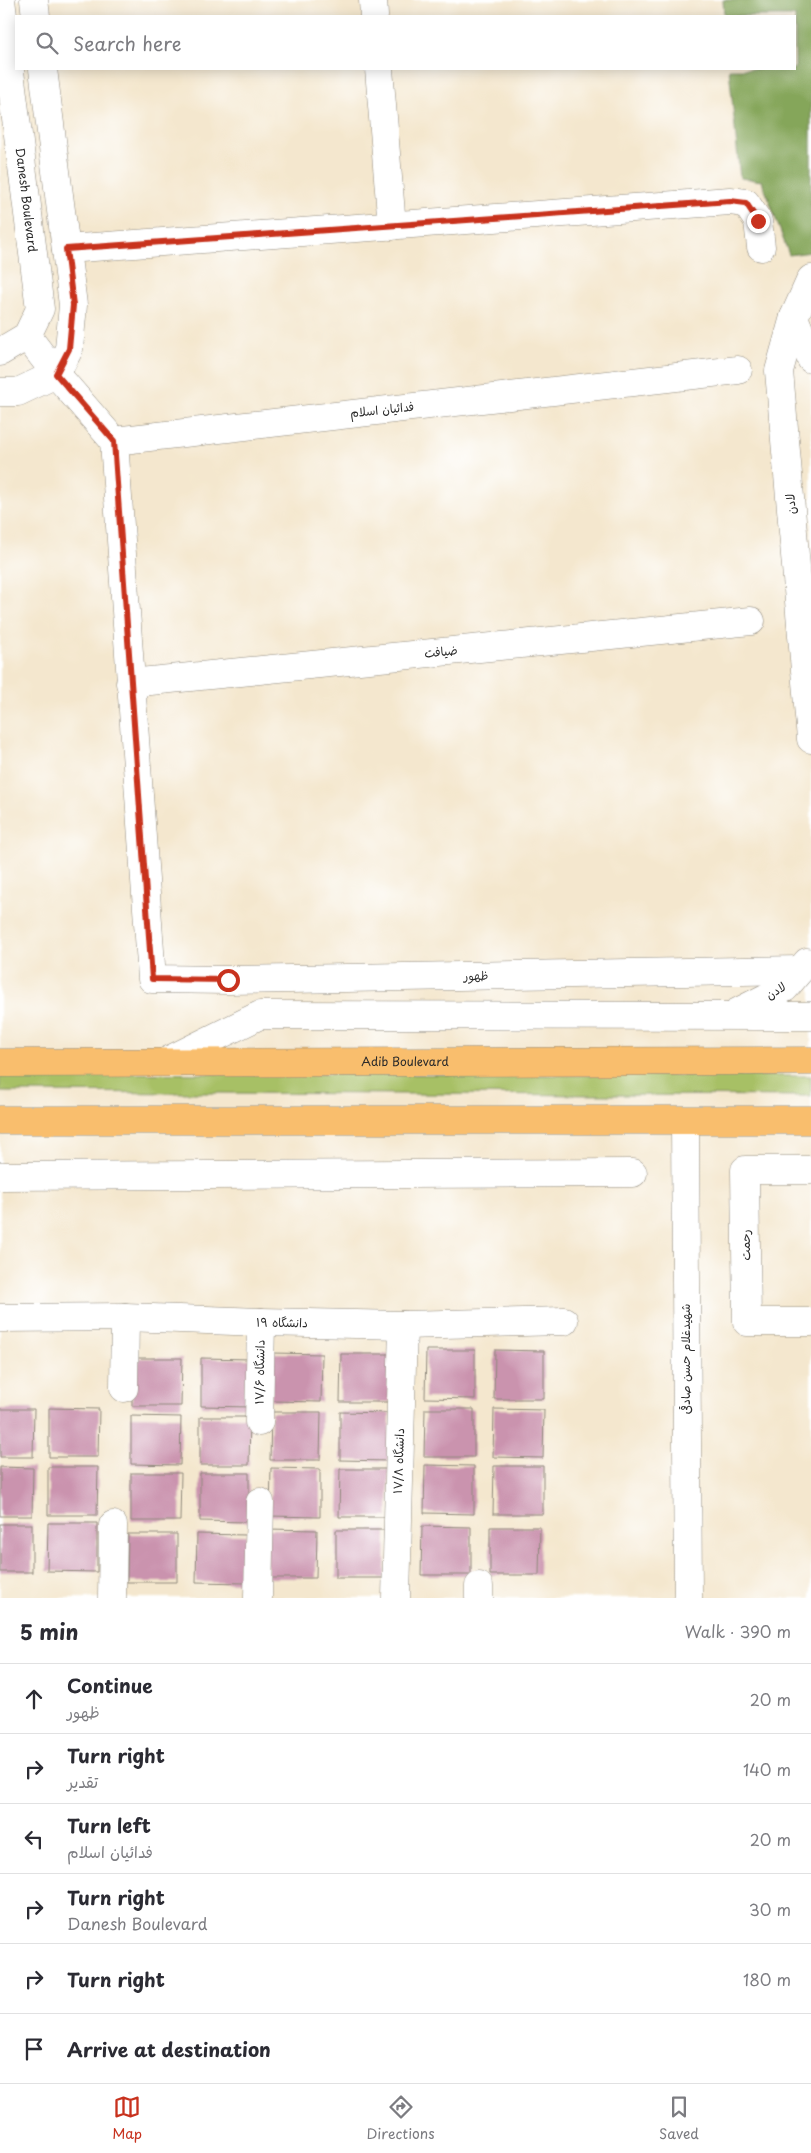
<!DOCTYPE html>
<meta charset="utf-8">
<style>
body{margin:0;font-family:"Playpen Sans","Playpen Sans Arabic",sans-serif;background:#f2f2f3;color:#2b2b33}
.stop{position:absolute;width:15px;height:15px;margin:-11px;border:4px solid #c8321e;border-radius:50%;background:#fff}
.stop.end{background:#c8321e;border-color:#fff;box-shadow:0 1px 5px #0008}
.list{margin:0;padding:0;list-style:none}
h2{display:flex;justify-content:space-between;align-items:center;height:65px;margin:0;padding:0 20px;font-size:21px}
h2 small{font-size:16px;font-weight:400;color:#7c7c81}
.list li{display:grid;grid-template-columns:32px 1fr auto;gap:15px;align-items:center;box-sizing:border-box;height:70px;padding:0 20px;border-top:1px solid #e1e1e2}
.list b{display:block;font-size:19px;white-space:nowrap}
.list p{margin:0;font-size:16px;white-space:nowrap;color:#7c7c81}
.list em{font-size:16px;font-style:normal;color:#7c7c81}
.icon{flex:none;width:28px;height:28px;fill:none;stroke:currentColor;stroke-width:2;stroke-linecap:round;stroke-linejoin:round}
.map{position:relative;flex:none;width:811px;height:1598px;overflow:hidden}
.search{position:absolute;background:#fff;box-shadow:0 2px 12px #0003;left:15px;right:15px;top:15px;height:55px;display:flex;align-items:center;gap:12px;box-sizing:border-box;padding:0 18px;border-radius:0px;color:#7c7c81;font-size:19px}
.sheet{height:485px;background:#fff}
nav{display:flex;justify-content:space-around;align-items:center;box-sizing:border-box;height:70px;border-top:1px solid #e1e1e2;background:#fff;font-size:14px;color:#7c7c81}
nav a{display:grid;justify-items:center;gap:2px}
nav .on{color:#c8321e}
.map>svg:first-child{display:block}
.green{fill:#a7c065;stroke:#697648}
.forest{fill:#85a65a;stroke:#586842}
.building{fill:#ca93ae}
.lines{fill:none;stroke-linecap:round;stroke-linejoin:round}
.minor-casing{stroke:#90897c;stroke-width:29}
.major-casing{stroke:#90897c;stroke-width:29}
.minor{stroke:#fff;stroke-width:28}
.major{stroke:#f9be6d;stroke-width:28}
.route{stroke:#c8321e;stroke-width:6}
.labels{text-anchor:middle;stroke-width:4;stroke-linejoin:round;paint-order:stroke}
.street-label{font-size:12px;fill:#2b2b2b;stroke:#fff}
</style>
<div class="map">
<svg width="811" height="1598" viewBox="0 0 811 1598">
<rect width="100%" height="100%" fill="#fff"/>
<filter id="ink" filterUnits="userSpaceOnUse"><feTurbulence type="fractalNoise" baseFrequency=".02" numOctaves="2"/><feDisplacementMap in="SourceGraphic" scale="10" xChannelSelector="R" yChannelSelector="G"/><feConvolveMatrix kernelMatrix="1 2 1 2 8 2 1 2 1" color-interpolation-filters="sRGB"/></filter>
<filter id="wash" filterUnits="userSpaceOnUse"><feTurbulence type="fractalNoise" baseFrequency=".0096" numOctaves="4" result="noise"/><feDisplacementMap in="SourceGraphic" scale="20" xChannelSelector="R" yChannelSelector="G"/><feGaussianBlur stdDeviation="1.12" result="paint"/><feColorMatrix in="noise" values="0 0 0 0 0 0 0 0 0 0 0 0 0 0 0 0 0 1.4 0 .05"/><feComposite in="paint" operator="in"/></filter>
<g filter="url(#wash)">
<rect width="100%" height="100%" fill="#f4e7ce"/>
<!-- green -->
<polygon class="green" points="0,1073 811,1076 811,1096 0,1092"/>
<!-- forest -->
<polygon class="forest" points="723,0 811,0 811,252 789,255 762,181 740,178 729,69 795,69 795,16 724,16"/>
<g id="blocks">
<!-- building -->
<g class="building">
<polygon points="426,1350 475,1350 475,1399 425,1398"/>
<polygon points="495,1350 544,1351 544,1399 494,1399"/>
<polygon points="272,1353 322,1354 321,1402 271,1401"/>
<polygon points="341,1354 390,1354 390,1402 340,1402"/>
<polygon points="132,1358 182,1358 181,1406 132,1406"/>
<polygon points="201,1358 251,1359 250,1407 201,1406"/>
<polygon points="49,1408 99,1409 98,1457 49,1457"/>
<polygon points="0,1409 34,1409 33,1457 0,1457"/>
<polygon points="425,1409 474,1409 474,1457 424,1457"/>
<polygon points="494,1409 544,1410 543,1458 493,1457"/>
<polygon points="271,1412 321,1412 320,1460 270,1460"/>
<polygon points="340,1412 390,1413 389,1461 340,1460"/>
<polygon points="131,1416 181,1417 180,1465 131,1464"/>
<polygon points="200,1417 250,1417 249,1465 200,1465"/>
<polygon points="425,1465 474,1466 474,1514 424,1513"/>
<polygon points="494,1466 543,1466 543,1514 493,1514"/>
<polygon points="0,1467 33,1468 32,1516 0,1516"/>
<polygon points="48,1467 98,1467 97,1515 48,1515"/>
<polygon points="271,1468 320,1469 320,1517 270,1516"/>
<polygon points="340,1469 389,1469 388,1517 339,1517"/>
<polygon points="131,1473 181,1473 180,1521 131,1521"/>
<polygon points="200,1473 249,1473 249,1522 200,1521"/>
<polygon points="48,1523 97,1523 97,1572 47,1571"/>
<rect x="0" y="1524" width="32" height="48"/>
<polygon points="422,1526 471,1527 471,1575 421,1575"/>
<polygon points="490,1527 540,1527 539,1575 490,1575"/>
<polygon points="267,1529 317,1530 316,1578 267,1578"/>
<polygon points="336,1530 386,1530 385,1578 336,1578"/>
<polygon points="128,1534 177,1534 177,1582 127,1582"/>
<polygon points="197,1534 246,1535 246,1583 196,1582"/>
</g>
</g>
</g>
<g filter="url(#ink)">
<use href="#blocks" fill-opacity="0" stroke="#90897c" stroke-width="1"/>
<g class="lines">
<defs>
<g id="minor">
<polyline points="34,0 36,16"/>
<polyline points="373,0 374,16"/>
<polyline points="379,69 392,226"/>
<polyline points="66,249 730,201 746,203 758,221 761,247"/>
<polyline points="811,279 794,317 779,371 811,739"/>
<polyline points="794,317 811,359"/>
<polyline points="27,336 56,374 114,441 738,370"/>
<polyline points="0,352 27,336 40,309 1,0"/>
<polyline points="0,392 18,392 56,374 69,349 73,305 43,69"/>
<polyline points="114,441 152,979 228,980 800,970"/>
<polyline points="130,683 751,621"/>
<polyline points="736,1013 785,988 807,962"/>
<polyline points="165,1062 260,1015 811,1016"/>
<polyline points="685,1121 688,1598"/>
<polyline points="811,1170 745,1170 747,1322 811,1322"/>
<polyline points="0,1176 633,1173"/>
<polyline points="0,1318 125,1317 261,1322 403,1325 564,1321"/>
<polyline points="124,1388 125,1317"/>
<polyline points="259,1422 261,1322"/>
<polyline points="479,1586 479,1598"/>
<polyline points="112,1598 113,1525"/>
<polyline points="258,1598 260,1502"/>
<polyline points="396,1598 403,1325"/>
</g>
<g id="major">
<path id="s1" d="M0,1063L811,1061"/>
<polyline points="0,1120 811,1120"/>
</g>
</defs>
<!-- minor casing -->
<use href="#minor" class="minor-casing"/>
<!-- major casing -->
<use href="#major" class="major-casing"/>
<!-- minor -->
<use href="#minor" class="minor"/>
<!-- major -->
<use href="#major" class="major"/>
</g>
</g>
<g class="lines" filter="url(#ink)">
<!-- route -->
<polyline class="route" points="228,980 152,979 114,441 56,374 69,349 73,305 66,249 730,201 746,203 758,221"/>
</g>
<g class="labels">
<!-- street labels -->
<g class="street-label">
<text transform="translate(26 200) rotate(83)" y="4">Danesh Boulevard</text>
<text transform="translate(382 410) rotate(-6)" y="4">فدائیان اسلام</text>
<text transform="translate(791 504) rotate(-95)" y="4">لادن</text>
<text transform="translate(441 652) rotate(-6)" y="4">ضیافت</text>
<text transform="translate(476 976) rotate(-1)" y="4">ظهور</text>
<text transform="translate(776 991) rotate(-32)" y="4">لادن</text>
<text dy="4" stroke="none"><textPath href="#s1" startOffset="405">Adib Boulevard</textPath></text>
<text transform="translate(746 1245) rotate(-91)" y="4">رحمت</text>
<text transform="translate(282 1323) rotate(1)" y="4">دانشگاه ۱۹</text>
<text transform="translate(686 1359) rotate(-90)" y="4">شهیدغلام حسن صادقی</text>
<text transform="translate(260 1372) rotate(-89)" y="4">دانشگاه ۱۷/۶</text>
<text transform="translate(399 1461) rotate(-88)" y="4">دانشگاه ۱۷/۸</text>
</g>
</g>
</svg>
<div class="stop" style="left:228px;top:980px"></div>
<div class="stop end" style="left:758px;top:221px"></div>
<div class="search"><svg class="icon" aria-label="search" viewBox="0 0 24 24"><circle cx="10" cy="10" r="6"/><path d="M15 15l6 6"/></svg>Search here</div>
</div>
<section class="sheet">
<h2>5 min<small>Walk · 390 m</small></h2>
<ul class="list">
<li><svg class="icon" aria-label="ahead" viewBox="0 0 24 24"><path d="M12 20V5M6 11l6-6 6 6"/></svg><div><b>Continue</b><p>ظهور</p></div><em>20 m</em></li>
<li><svg class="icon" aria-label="right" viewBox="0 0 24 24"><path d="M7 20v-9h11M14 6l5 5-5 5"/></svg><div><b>Turn right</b><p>تقدیر</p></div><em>140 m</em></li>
<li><svg class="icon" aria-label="left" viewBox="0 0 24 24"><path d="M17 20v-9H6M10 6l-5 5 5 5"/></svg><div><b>Turn left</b><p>فدائیان اسلام</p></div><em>20 m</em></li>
<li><svg class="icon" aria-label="right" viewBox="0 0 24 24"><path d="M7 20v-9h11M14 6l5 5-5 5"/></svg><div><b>Turn right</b><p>Danesh Boulevard</p></div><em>30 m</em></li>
<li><svg class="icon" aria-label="right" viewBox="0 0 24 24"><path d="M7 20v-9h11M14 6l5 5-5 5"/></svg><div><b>Turn right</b></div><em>180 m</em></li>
<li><svg class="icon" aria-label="arrive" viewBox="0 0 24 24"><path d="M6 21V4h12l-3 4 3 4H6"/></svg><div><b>Arrive at destination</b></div></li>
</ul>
</section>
<nav>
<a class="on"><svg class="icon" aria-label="map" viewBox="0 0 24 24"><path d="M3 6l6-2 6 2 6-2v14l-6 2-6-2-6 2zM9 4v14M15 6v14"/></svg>Map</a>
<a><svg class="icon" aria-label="directions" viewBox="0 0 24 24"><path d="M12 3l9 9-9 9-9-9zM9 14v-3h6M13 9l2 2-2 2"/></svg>Directions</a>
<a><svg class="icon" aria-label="saved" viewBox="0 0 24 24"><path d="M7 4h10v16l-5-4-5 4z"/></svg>Saved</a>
</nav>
